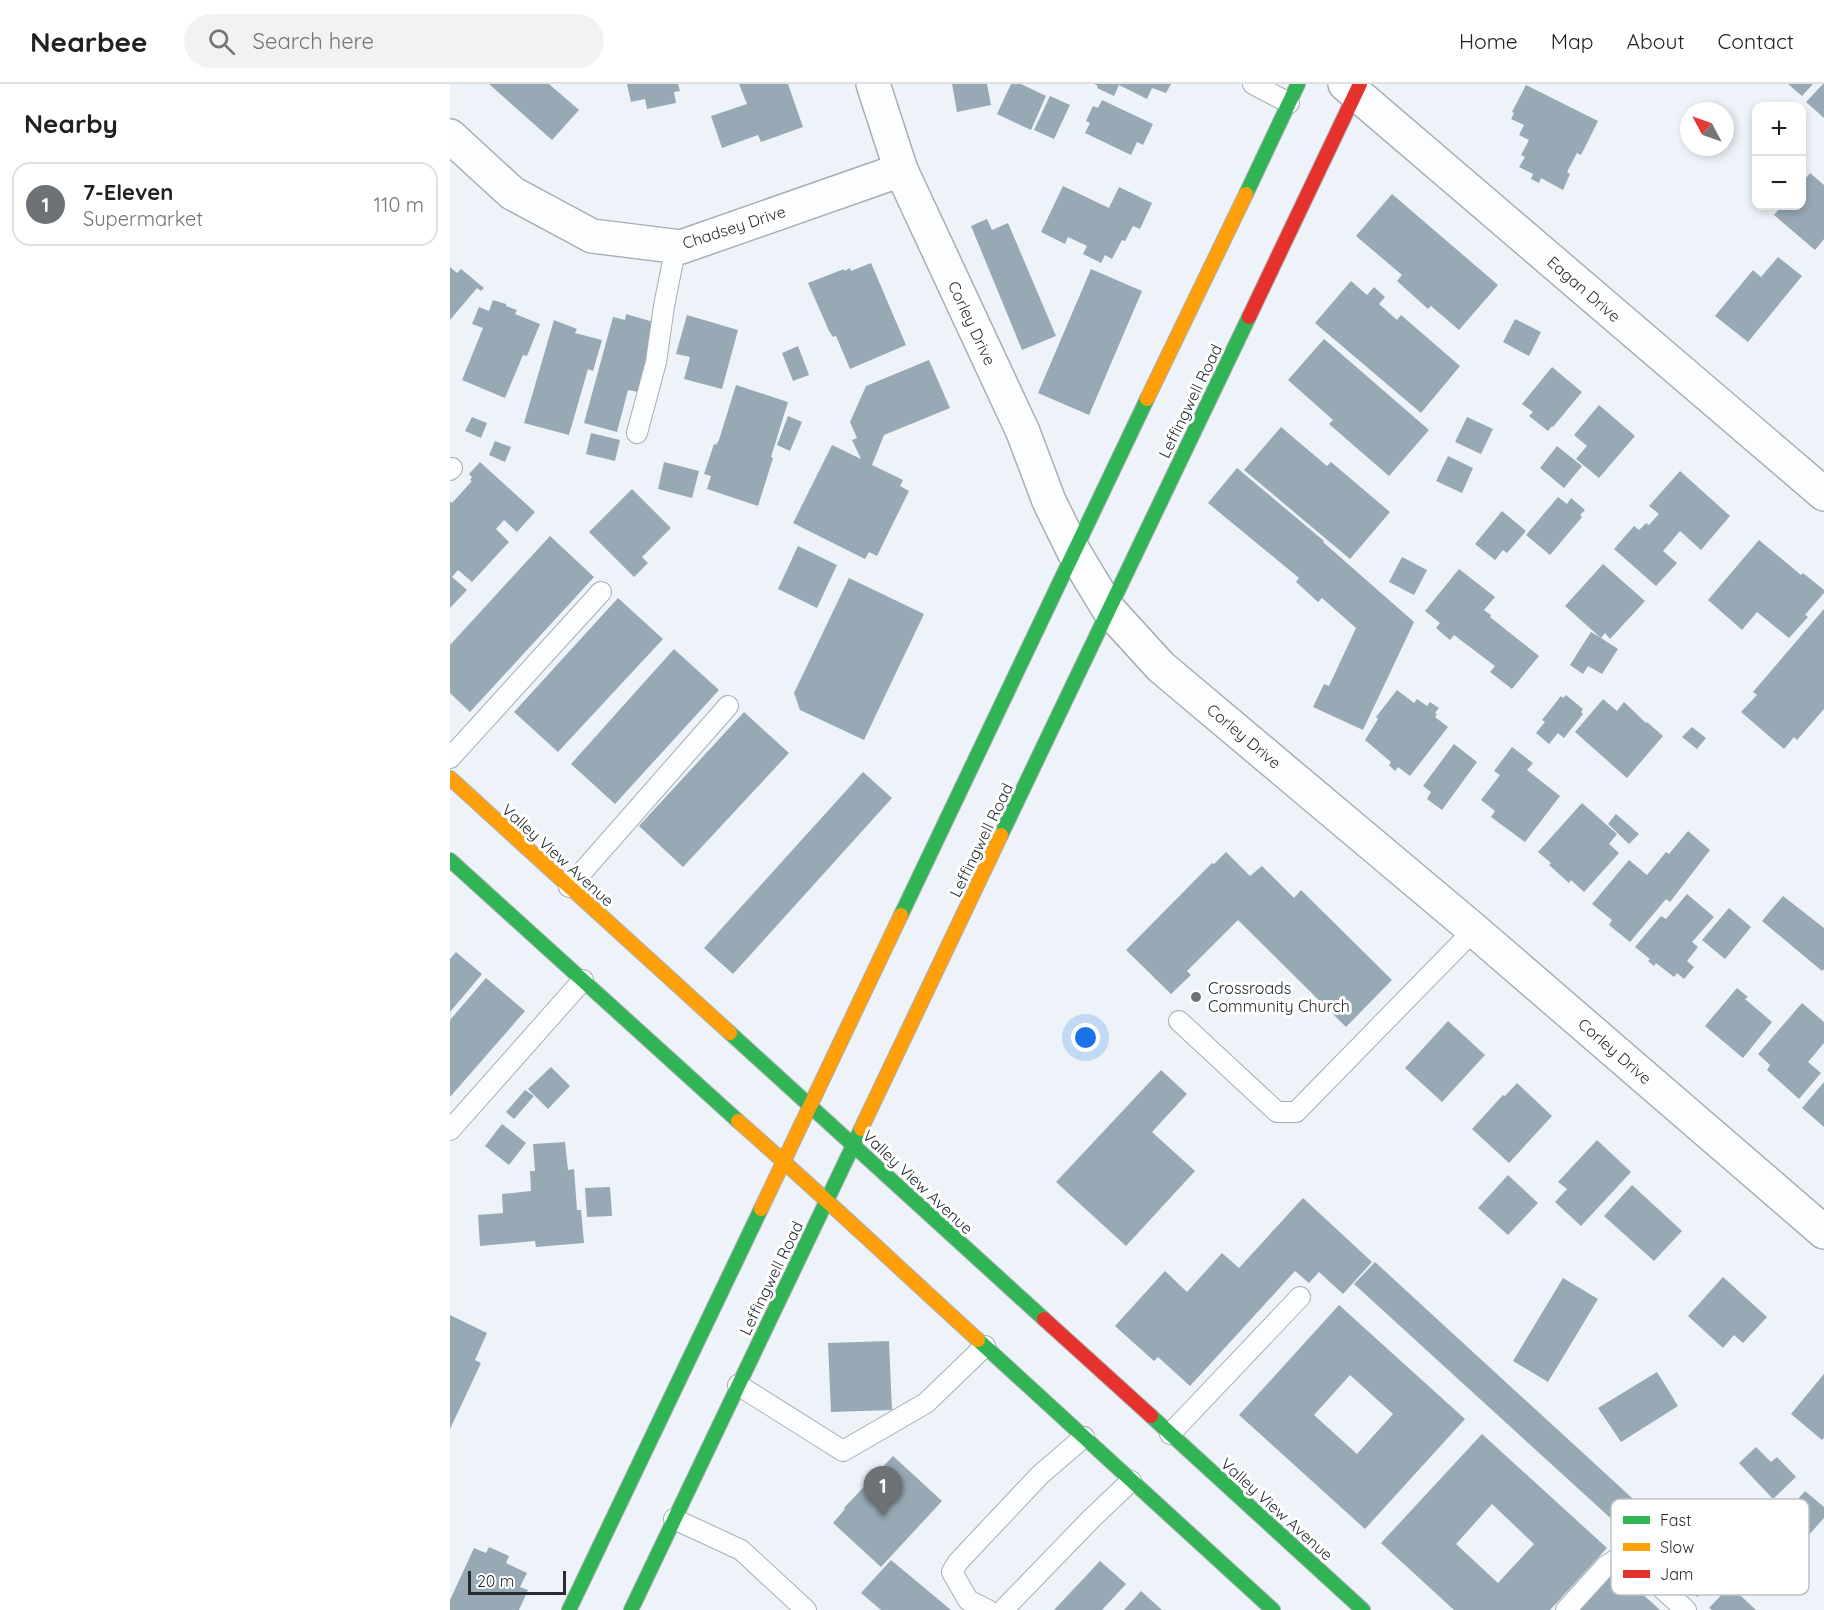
<!DOCTYPE html>
<meta charset="utf-8">
<style>
body{margin:0;font-family:Quicksand,sans-serif;background:#f2f2f2;color:#202124}
.controls{position:absolute;right:18px;top:18px;display:grid;overflow:hidden;border-radius:12px;box-shadow:0 3px 9px #0003}
.controls button{width:54px;height:54px;display:grid;place-items:center;padding:0;border:0;border-bottom:2px solid #e0e0e0;background:#fff;color:#202124;font:30px sans-serif}
.compass{position:absolute;left:1230px;top:18px;width:54px;height:54px;border-radius:50%;background:#fff;box-shadow:0 3px 9px #0003;rotate:311deg}
.scale{position:absolute;left:18px;bottom:15px;width:98px;box-sizing:border-box;padding-left:6px;border:3px solid #272c30;border-top:0;font-size:16px;line-height:21px;white-space:nowrap;color:#272c30;-webkit-text-stroke:4px #fff;paint-order:stroke}
.you{position:absolute;left:636px;top:954px;width:21px;height:21px;margin:-15px;border:4px solid #fff;border-radius:50%;background:#1a73e8;box-shadow:0 0 0 9px #1a73e833}
.badge{display:grid;place-items:center;width:39px;height:39px;border-radius:50%;background:#6c7276;color:#fff;font-size:20px;font-weight:700}
.pin{position:absolute;translate:-50% -50px;filter:drop-shadow(0 2px 3px #0008)}
.pin::after{content:'';position:absolute;top:32px;width:21px;height:18px;background:inherit;clip-path:polygon(0 0,100% 0,50% 100%)}
.list{margin:0;padding:0;list-style:none}
h2{display:flex;justify-content:space-between;align-items:center;height:78px;margin:0;padding:0 24px;font-size:26px}
h2 small{font-size:20px;font-weight:400;color:#757577}
.list li{display:grid;grid-template-columns:39px 1fr auto;gap:18px;align-items:center;box-sizing:border-box;height:84px;margin:0 12px 12px;padding:0 12px;border:2px solid #e0e0e0;border-radius:18px}
.list b{display:block;font-size:22px;white-space:nowrap}
.list p{margin:0;font-size:20px;white-space:nowrap;color:#757577}
.list em{font-size:20px;font-style:normal;color:#757577}
.icon{flex:none;width:33px;height:33px;fill:none;stroke:currentColor;stroke-width:2;stroke-linecap:round;stroke-linejoin:round}
.map{position:relative;flex:none;width:1374px;height:1526px;overflow:hidden}
header{display:flex;align-items:center;gap:36px;box-sizing:border-box;height:84px;padding:0 30px;background:#fff;border-bottom:2px solid #e0e0e0}
header strong{font-size:28px}
nav{display:flex;gap:33px;margin-inline-start:auto;font-size:21px}
.search{width:420px;height:54px;background:#f2f2f2;display:flex;align-items:center;gap:15px;box-sizing:border-box;padding:0 21px;border-radius:33px;color:#757577;font-size:22px}
main{display:flex}
aside{flex:1;background:#fff}
.map>svg:first-child{display:block}
.building{fill:#97a9b5;fill-rule:evenodd}
.lines{fill:none;stroke-linecap:round;stroke-linejoin:round}
.lane-casing{stroke:#a9aeb2;stroke-width:22}
.street-casing{stroke:#a9aeb2;stroke-width:36}
.fast-casing{stroke:#a9aeb2;stroke-width:16}
.slow-casing{stroke:#a9aeb2;stroke-width:16}
.jam-casing{stroke:#a9aeb2;stroke-width:16}
.lane{stroke:#fcfdfe;stroke-width:20}
.street{stroke:#fcfdfe;stroke-width:33}
.fast{stroke:#30b455;stroke-width:14}
.slow{stroke:#ff9f0a;stroke-width:14}
.jam{stroke:#e5322d;stroke-width:14}
.poi-dot{fill:#6c7276;stroke:#fff;stroke-width:2}
.labels{text-anchor:middle;stroke-width:6;stroke-linejoin:round;paint-order:stroke}
.street-label{font-size:16px;fill:#272c30;stroke:#fff}
.poi-label{font-size:16px;fill:#272c30;stroke:#fff;text-anchor:start}
.key{fill:#fff;stroke:#bec0c1;stroke-width:1.5}
.key-label{font-size:16px;fill:#272c30}
</style>
<header>
<strong>Nearbee</strong>
<div class="search"><svg class="icon" aria-label="search" viewBox="0 0 24 24"><circle cx="10" cy="10" r="6"/><path d="M15 15l6 6"/></svg>Search here</div>
<nav><a>Home</a><a>Map</a><a>About</a><a>Contact</a></nav>
</header>
<main>
<aside>
<h2>Nearby<small></small></h2>
<ul class="list">
<li><span class="badge">1</span><div><b>7-Eleven</b><p>Supermarket</p></div><em>110 m</em></li>
</ul>
</aside>
<div class="map">
<svg width="1374" height="1526" viewBox="0 0 1374 1526">
<rect width="100%" height="100%" fill="#edf3f9"/>
<!-- building -->
<g class="building">
<polygon points="39,0 99,0 129,26 102,56"/>
<polygon points="177,0 228,0 230,7 224,8 226,19 197,25 195,15 181,18"/>
<polygon points="289,0 338,0 353,43 311,58 308,51 272,64 261,32 297,20"/>
<polygon points="502,0 537,0 541,21 507,28"/>
<polygon points="561,0 571,0 596,12 581,46 547,30"/>
<polygon points="644,0 721,0 716,9 702,4 697,15 669,1 664,12 647,4 648,2"/>
<polygon points="1338,0 1363,0 1352,12"/>
<polygon points="1373,0 1374,0 1374,34 1356,18"/>
<polygon points="1076,1 1148,37 1131,71 1127,69 1117,88 1120,90 1113,106 1091,94 1089,99 1081,95 1083,90 1069,83 1075,73 1071,71 1079,56 1069,51 1074,41 1061,35 1064,29 1062,28"/>
<polygon points="600,12 620,21 604,55 584,46"/>
<polygon points="652,16 703,40 693,61 687,58 681,71 635,49 640,39 636,37 643,22 648,24"/>
<polygon points="1360,89 1374,101 1374,155 1365,166 1324,131 1332,122 1352,122 1352,99"/>
<polygon points="613,102 659,124 669,103 702,119 690,145 683,142 675,157 672,156 662,175 655,171 651,179 633,170 637,162 618,153 615,160 591,148"/>
<polygon points="942,110 1048,201 1009,246 981,222 978,225 947,197 952,191 906,152"/>
<polygon points="537,135 542,146 558,139 606,252 572,266 521,142"/>
<polygon points="1328,173 1352,192 1298,258 1265,232 1303,186 1311,193"/>
<polygon points="421,179 456,261 400,285 386,252 383,253 379,247 358,199 394,185 394,187 400,184 401,187"/>
<polygon points="0,183 7,189 11,185 34,204 31,207 27,204 0,236"/>
<polygon points="641,185 692,207 639,331 588,309"/>
<polygon points="901,197 917,211 924,203 935,213 929,220 947,236 951,231 1010,282 971,329 865,239"/>
<polygon points="43,216 56,220 56,222 67,226 65,230 90,240 77,272 73,271 55,314 12,296 33,244 22,240 29,223 39,227"/>
<polygon points="176,230 207,239 188,308 178,306 167,348 134,339 163,233 175,236"/>
<polygon points="237,231 288,246 272,305 234,295 240,273 226,270"/>
<polygon points="1065,235 1091,248 1079,272 1053,258"/>
<polygon points="104,236 127,245 125,249 152,256 143,287 138,285 119,351 74,339"/>
<polygon points="874,255 979,346 939,392 879,340 883,336 838,296"/>
<polygon points="348,262 359,291 343,297 332,269"/>
<polygon points="479,276 500,324 434,351 422,381 453,396 450,402 459,407 427,472 419,468 415,475 343,439 382,361 411,375 402,356 407,354 400,338 416,302"/>
<polygon points="1102,283 1132,308 1103,343 1102,342 1098,347 1079,332 1083,328 1072,320"/>
<polygon points="286,301 338,318 321,373 323,374 308,422 257,405 261,392 254,390 264,360 266,361 269,356"/>
<polygon points="1149,321 1185,352 1149,394 1126,375 1137,362 1124,351"/>
<polygon points="338,332 352,338 340,367 327,361"/>
<polygon points="22,333 37,339 31,354 15,347"/>
<polygon points="1017,333 1043,345 1031,370 1005,358"/>
<polygon points="831,343 877,382 881,378 940,428 900,475 794,386"/>
<polygon points="141,349 170,356 165,377 136,370"/>
<polygon points="45,357 61,363 55,378 39,371"/>
<polygon points="1107,362 1132,382 1114,404 1090,384"/>
<polygon points="998,372 1023,384 1012,409 986,397"/>
<polygon points="30,378 85,428 67,448 54,436 46,445 59,458 22,498 8,486 2,493 17,506 0,524 0,417 2,419 22,397 20,396 22,393 19,390"/>
<polygon points="214,378 249,387 242,414 208,405"/>
<polygon points="787,384 874,457 873,458 964,538 913,646 863,623 874,600 879,602 906,544 872,514 868,518 846,498 849,494 758,419"/>
<polygon points="1230,387 1280,432 1251,466 1230,447 1213,467 1227,479 1206,502 1164,465 1184,442 1189,446 1196,439 1199,441 1209,430 1199,422"/>
<polygon points="182,405 221,444 192,473 198,479 184,493 139,448"/>
<polygon points="1108,413 1117,420 1121,414 1135,426 1130,431 1132,433 1100,471 1076,451"/>
<polygon points="1052,427 1076,447 1057,469 1053,466 1045,476 1025,460"/>
<polygon points="100,452 144,493 20,628 0,609 0,561"/>
<polygon points="1309,456 1351,491 1353,489 1374,506 1374,509 1355,531 1358,533 1339,554 1307,528 1292,546 1258,516"/>
<polygon points="348,462 387,481 367,524 328,505"/>
<polygon points="952,473 977,486 964,511 939,498"/>
<polygon points="1153,480 1195,517 1160,555 1155,549 1151,554 1168,565 1152,590 1138,582 1133,590 1120,581 1141,548 1151,554 1115,522"/>
<polygon points="1009,485 1045,513 1034,526 1041,531 1040,533 1089,572 1062,605 1040,588 1045,582 1004,551 1000,556 986,544 990,539 975,527"/>
<polygon points="399,494 474,530 414,656 350,626 344,609"/>
<polygon points="168,514 213,555 108,668 64,628"/>
<polygon points="1374,525 1374,625 1347,656 1344,653 1334,665 1291,628 1307,611 1303,608"/>
<polygon points="224,565 269,606 165,720 121,680"/>
<polygon points="947,606 964,619 967,615 977,622 980,618 989,624 985,629 987,630 985,633 998,643 960,692 948,683 945,687 939,681 941,678 915,656 928,635 926,633"/>
<polygon points="1116,611 1133,625 1131,628 1133,630 1114,654 1108,649 1099,660 1086,649 1095,638 1092,636 1111,612 1113,614"/>
<polygon points="1153,615 1167,627 1174,618 1196,639 1197,638 1213,652 1177,694 1125,648"/>
<polygon points="294,628 339,669 233,783 189,742"/>
<polygon points="1242,643 1256,654 1247,665 1232,653"/>
<polygon points="1004,660 1027,678 992,726 977,715 981,708 973,702"/>
<polygon points="1062,663 1083,679 1077,686 1110,712 1075,758 1041,733 1045,727 1031,716 1050,691 1044,687"/>
<polygon points="413,688 442,714 283,890 254,864"/>
<polygon points="1132,719 1167,750 1159,760 1169,769 1134,808 1121,796 1119,799 1099,781 1101,779 1088,768"/>
<polygon points="1166,730 1189,750 1179,760 1158,740"/>
<polygon points="1238,747 1260,766 1220,818 1216,815 1180,858 1159,841 1162,836 1142,820 1179,776 1197,791 1216,768 1219,770"/>
<polygon points="776,768 800,792 812,782 844,814 851,806 942,896 896,943 788,836 737,887 741,891 721,910 676,866 762,779 764,780"/>
<polygon points="1237,810 1264,833 1242,858 1248,863 1237,877 1244,883 1234,895 1227,889 1224,893 1206,879 1204,882 1198,877 1200,875 1185,863 1211,832 1216,835"/>
<polygon points="1333,812 1374,844 1374,885 1372,887 1312,837"/>
<polygon points="1279,824 1301,843 1275,875 1252,856"/>
<polygon points="6,868 32,890 0,928 0,875"/>
<polygon points="36,894 75,927 0,1013 0,936"/>
<polygon points="1287,904 1298,913 1295,915 1322,938 1293,974 1255,942"/>
<polygon points="1352,919 1374,938 1374,959 1358,978 1371,989 1349,1015 1317,986 1320,981 1308,970"/>
<polygon points="998,937 1035,971 992,1018 955,984"/>
<polygon points="101,983 120,1002 98,1025 78,1005"/>
<polygon points="711,986 737,1010 702,1048 745,1087 676,1162 606,1098"/>
<polygon points="1374,998 1374,1043 1352,1024"/>
<polygon points="1067,999 1102,1032 1059,1079 1022,1045 1053,1011 1055,1012"/>
<polygon points="75,1006 84,1012 64,1035 56,1028"/>
<polygon points="52,1040 76,1059 59,1081 35,1062"/>
<polygon points="1147,1056 1181,1088 1131,1142 1105,1118 1117,1105 1108,1098"/>
<polygon points="115,1058 118,1086 124,1085 127,1126 131,1126 134,1159 86,1163 85,1157 30,1162 28,1131 53,1129 52,1110 81,1107 80,1087 85,1087 83,1060"/>
<polygon points="1058,1091 1088,1119 1058,1151 1028,1124"/>
<polygon points="1182,1101 1232,1147 1204,1177 1154,1132"/>
<polygon points="160,1103 162,1132 137,1133 135,1104"/>
<polygon points="853,1114 922,1178 893,1210 869,1188 859,1199 845,1187 740,1302 708,1273 704,1277 665,1242 715,1187 737,1208 772,1169 789,1184"/>
<polygon points="925,1178 1267,1492 1247,1513 904,1200"/>
<polygon points="1273,1193 1317,1233 1293,1259 1284,1251 1273,1264 1238,1232"/>
<polygon points="1113,1194 1148,1215 1098,1298 1063,1277"/>
<path d="M889,1221L1015,1335L915,1445L789,1331ZM900,1291L943,1330L907,1370L864,1331Z"/>
<polygon points="0,1231 37,1249 25,1276 31,1279 0,1345"/>
<polygon points="439,1257 442,1326 381,1328 378,1259"/>
<polygon points="1207,1288 1228,1322 1171,1358 1148,1324"/>
<polygon points="1374,1290 1374,1354 1372,1356 1341,1330"/>
<path d="M1032,1350L1157,1464L1100,1526H1004L931,1459ZM1042,1420L1084,1460L1048,1499L1006,1460Z"/>
<polygon points="1306,1363 1321,1378 1327,1373 1346,1393 1323,1415 1289,1379"/>
<polygon points="443,1372 492,1417 431,1483 383,1439 395,1425 394,1424"/>
<polygon points="1355,1407 1374,1423 1374,1434 1357,1453 1336,1435 1345,1425 1341,1423"/>
<polygon points="39,1463 59,1472 56,1479 77,1489 70,1503 78,1506 69,1526 0,1526 0,1516 24,1464 36,1469"/>
<polygon points="441,1476 501,1526 431,1526 411,1509"/>
<polygon points="650,1477 676,1500 652,1526 604,1526"/>
<polygon points="1165,1485 1210,1526 1128,1526"/>
<polygon points="1280,1502 1306,1526 1262,1526 1259,1524"/>
<polygon points="691,1507 712,1526 674,1526"/>
</g>
<g class="lines">
<defs>
<g id="lane">
<polyline points="803,0 839,19"/>
<polyline points="187,349 206,278 214,222 226,162"/>
<polyline points="0,386 2,384"/>
<polyline points="0,674 151,508"/>
<polyline points="119,803 278,622"/>
<polyline points="729,937 827,1028 846,1028 1024,846"/>
<polyline points="0,1046 133,896"/>
<polyline points="288,1301 393,1367 476,1319 535,1262"/>
<polyline points="720,1350 850,1213"/>
<polyline points="224,1435 291,1466 356,1526"/>
<polyline points="538,1526 518,1516 502,1488 508,1478 590,1391 634,1353"/>
<polyline points="553,1526 641,1435 681,1397"/>
<polyline points="1116,1526 1156,1482 1167,1475 1179,1475 1236,1526"/>
</g>
<g id="street">
<polyline points="423,0 451,86 573,348 599,417 624,468 659,526 711,583 1024,846 1374,1148"/>
<polyline points="895,0 1374,410"/>
<polyline points="0,52 62,109 142,152 231,163 451,86"/>
</g>
<g id="fast">
<polyline points="796,110 848,0"/>
<polyline points="551,751 799,233"/>
<polyline points="0,776 288,1037"/>
<polyline points="451,831 697,315"/>
<polyline points="280,949 594,1235"/>
<polyline points="528,1256 823,1526"/>
<polyline points="701,1332 913,1526"/>
<polyline points="119,1526 311,1125"/>
<polyline points="181,1526 411,1045"/>
</g>
<g id="slow">
<polyline points="697,315 796,110"/>
<polyline points="0,694 280,949"/>
<path d="M288,1037C370,1109 448,1183 528,1256"/>
<polyline points="411,1045 551,751"/>
<polyline points="311,1125 451,831"/>
</g>
<g id="jam">
<polyline points="799,233 910,0"/>
<polyline points="594,1235 701,1332"/>
</g>
</defs>
<!-- lane casing -->
<use href="#lane" class="lane-casing"/>
<!-- street casing -->
<use href="#street" class="street-casing"/>
<!-- fast casing -->
<use href="#fast" class="fast-casing"/>
<!-- slow casing -->
<use href="#slow" class="slow-casing"/>
<!-- jam casing -->
<use href="#jam" class="jam-casing"/>
<!-- lane -->
<use href="#lane" class="lane"/>
<!-- street -->
<use href="#street" class="street"/>
<!-- fast -->
<use href="#fast" class="fast"/>
<!-- slow -->
<use href="#slow" class="slow"/>
<!-- jam -->
<use href="#jam" class="jam"/>
</g>
<!-- markers -->
<circle class="poi-dot" cx="746" cy="913" r="6"/>
<g class="labels">
<!-- street labels -->
<g class="street-label">
<text transform="translate(284 143) rotate(-18)" y="6">Chadsey Drive</text>
<text transform="translate(1134 205) rotate(41)" y="6">Eagan Drive</text>
<text transform="translate(522 239) rotate(65)" y="6">Corley Drive</text>
<text transform="translate(740 317) rotate(-64)" y="6">Leffingwell Road</text>
<text transform="translate(794 652) rotate(40)" y="6">Corley Drive</text>
<text transform="translate(531 756) rotate(-64)" y="6">Leffingwell Road</text>
<text transform="translate(108 771) rotate(42)" y="6">Valley View Avenue</text>
<text transform="translate(1165 967) rotate(41)" y="6">Corley Drive</text>
<text transform="translate(468 1098) rotate(43)" y="6">Valley View Avenue</text>
<text transform="translate(321 1194) rotate(-64)" y="6">Leffingwell Road</text>
<text transform="translate(827 1425) rotate(42)" y="6">Valley View Avenue</text>
</g>
<!-- poi labels -->
<g class="poi-label">
<text x="758" y="910">Crossroads<tspan x="758" dy="18">Community Church</tspan></text>
</g>
</g>
<!-- legend -->
<rect x="1161" y="1415" width="198" height="96" rx="9" class="key"/>
<rect x="1173" y="1432" width="27" height="8" fill="#30b455"/>
<rect x="1173" y="1459" width="27" height="8" fill="#ff9f0a"/>
<rect x="1173" y="1486" width="27" height="8" fill="#e5322d"/>
<g class="key-label">
<text x="1210" y="1442">Fast</text>
<text x="1210" y="1469">Slow</text>
<text x="1210" y="1496">Jam</text>
</g>
</svg>
<div class="controls">
<button>+</button>
<button>−</button>
</div>
<svg class="compass" viewBox="-18 -18 36 36"><path d="M0-13l5 13h-10z" fill="#e53935"/><path d="M0 13l5-13h-10z" fill="#757577"/></svg>
<div class="scale">20 m</div>
<div class="you"></div>
<div class="pin badge" style="left:433px;top:1432px">1</div>
</div>
</main>
